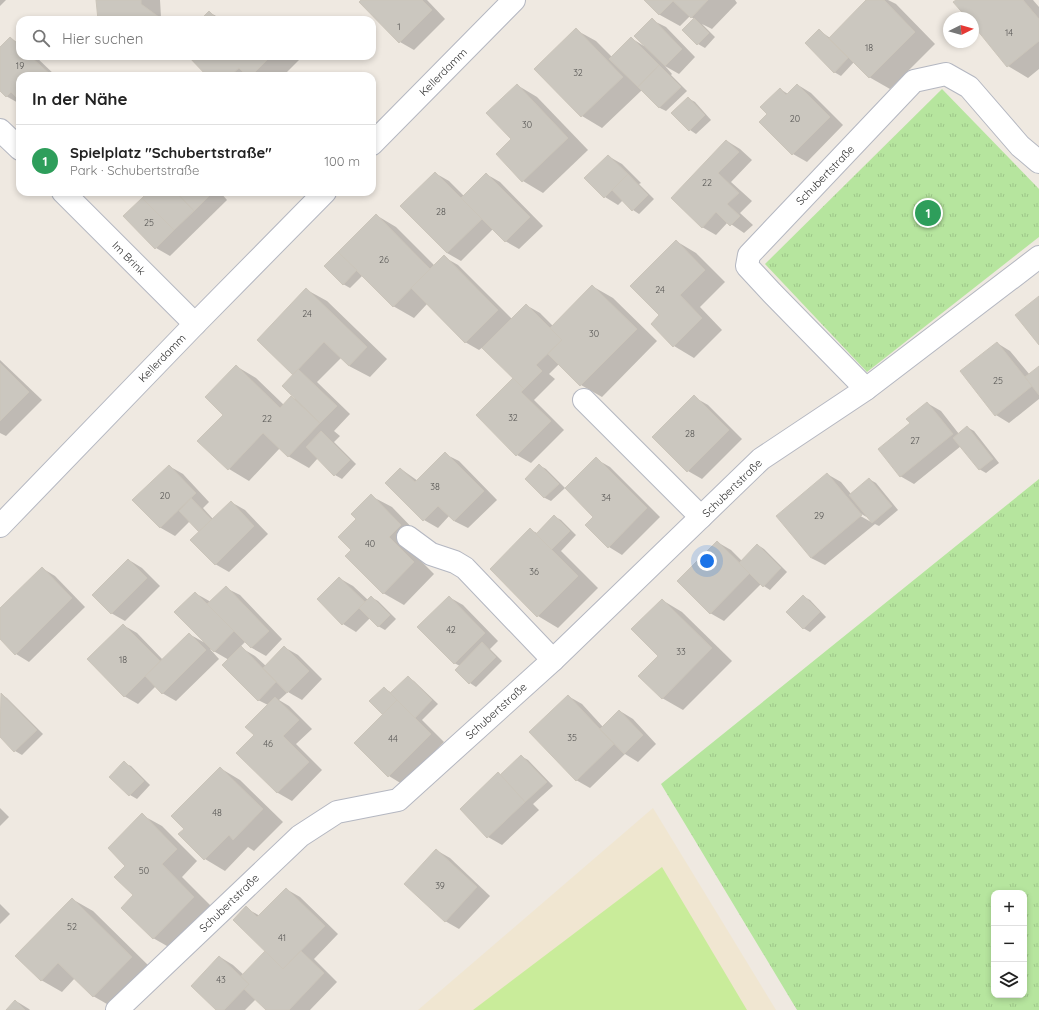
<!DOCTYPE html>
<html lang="de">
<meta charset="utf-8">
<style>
body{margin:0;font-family:Quicksand,sans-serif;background:#f6f6f6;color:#222}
.controls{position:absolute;right:12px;bottom:12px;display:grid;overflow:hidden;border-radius:8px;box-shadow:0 2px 6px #0003}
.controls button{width:36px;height:36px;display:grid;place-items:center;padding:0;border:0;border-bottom:1px solid #e0e0e0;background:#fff;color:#222;font:20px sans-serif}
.compass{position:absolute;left:943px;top:12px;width:36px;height:36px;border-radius:50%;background:#fff;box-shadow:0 2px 6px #0003;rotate:85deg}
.you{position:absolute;left:707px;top:561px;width:14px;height:14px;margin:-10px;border:3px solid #fff;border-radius:50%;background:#1a73e8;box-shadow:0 0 0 6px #1a73e833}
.badge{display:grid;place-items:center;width:26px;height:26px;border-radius:50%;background:#4264fb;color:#fff;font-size:13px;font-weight:700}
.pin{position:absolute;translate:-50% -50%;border:2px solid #fff;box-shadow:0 1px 4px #0006}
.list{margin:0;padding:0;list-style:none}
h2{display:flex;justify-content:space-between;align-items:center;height:52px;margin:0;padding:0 16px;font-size:17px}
h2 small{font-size:13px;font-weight:400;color:#767676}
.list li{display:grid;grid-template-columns:26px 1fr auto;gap:12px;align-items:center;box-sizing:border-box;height:72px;padding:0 16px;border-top:1px solid #e0e0e0}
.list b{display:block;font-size:15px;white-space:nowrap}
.list p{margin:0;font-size:13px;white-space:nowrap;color:#767676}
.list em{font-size:13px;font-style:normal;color:#767676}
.icon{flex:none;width:22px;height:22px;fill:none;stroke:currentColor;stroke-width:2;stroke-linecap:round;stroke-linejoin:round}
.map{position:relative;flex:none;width:1039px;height:1010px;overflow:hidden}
.search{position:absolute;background:#fff;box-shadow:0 2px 6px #0003;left:16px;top:16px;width:360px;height:44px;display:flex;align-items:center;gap:10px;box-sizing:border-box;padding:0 14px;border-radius:12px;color:#767676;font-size:15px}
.panel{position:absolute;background:#fff;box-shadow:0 2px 6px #0003;left:16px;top:72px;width:360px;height:124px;border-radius:12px}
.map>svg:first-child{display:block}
.education{fill:#f0e6d1}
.grass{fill:url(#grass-tufts);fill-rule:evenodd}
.pitch{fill:#c9ec9a}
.shadow{fill:#0003;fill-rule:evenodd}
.building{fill:#cbc7bf;stroke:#cbc5ba}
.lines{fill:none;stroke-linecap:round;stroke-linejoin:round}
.minor-casing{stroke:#b4b7c1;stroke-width:24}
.minor{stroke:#fff;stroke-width:22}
.labels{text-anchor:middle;stroke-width:3;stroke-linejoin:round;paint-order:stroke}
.number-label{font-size:9px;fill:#555452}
.street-label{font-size:11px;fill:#2e2e2e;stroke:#fff}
</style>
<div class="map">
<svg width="1039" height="1010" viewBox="0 0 1039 1010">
<defs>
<pattern id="grass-tufts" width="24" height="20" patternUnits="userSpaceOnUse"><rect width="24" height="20" fill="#b6e59e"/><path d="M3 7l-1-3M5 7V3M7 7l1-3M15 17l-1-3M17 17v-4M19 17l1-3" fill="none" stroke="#9dc588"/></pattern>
</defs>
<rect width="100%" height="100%" fill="#efe9e1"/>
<!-- education -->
<polygon class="education" points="653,808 776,1010 418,1010"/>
<!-- grass -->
<g class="grass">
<polygon points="942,89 1039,189 1039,237 867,372 765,264"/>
<path d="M1039,479V1010H797L661,784ZM994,893H1024V995H994Z"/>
</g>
<!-- pitch -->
<polygon class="pitch" points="662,867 747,1010 473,1010"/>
<!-- shadow -->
<g class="shadow">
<polygon points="0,0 6,0 0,6"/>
<polygon points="97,0 160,0 161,17 166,20 99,20"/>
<polygon points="362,0 427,0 445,19 414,50 400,42 360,2"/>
<polygon points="645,0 735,0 737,3 712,29 702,24 715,37 705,48 698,44 684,30 694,19 690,16 680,26 660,15"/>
<polygon points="868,0 888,0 896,4 935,44 890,89 869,77 854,62 841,76 834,72 819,30 830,38"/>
<polygon points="957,0 1033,0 1039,7 1039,69 1028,78 1008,66 973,24 973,18 968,18"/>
<polygon points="209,12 223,20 201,20"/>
<polygon points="652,20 666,27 695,57 679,74 665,66 672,74 671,75 687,91 666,111 660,108 642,90 602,128 582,116 535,69 576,30 596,41 612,57 631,38 644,46"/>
<polygon points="10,38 20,44 20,56 35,56 56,76 20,76 20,104 6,96 0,90 0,49"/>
<polygon points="140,56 149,56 146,59"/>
<polygon points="189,56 303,56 283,76 209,76"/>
<polygon points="517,85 537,97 588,150 543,193 523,181 512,139"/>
<polygon points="798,85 811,93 843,125 807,162 793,154 768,114 780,89 788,94"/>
<polygon points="688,98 695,102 711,120 696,134 690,130 672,113"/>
<polygon points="727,141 740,149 752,160 731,182 752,201 740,213 753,225 744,233 728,222 716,235 702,227"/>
<polygon points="608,156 622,164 641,183 639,184 654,199 639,214 633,210 623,200 618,205 605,197"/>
<polygon points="435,173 449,181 464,196 486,174 500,182 543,226 519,249 505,241 493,229 461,261 447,253"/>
<polygon points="149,192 220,192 227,200 170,256 156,248"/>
<polygon points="376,215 396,227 435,266 444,257 458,265 512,319 526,305 540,313 553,326 592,286 613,298 657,341 602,397 581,385 559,364 549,374 555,379 534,400 564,430 531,463 517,455 514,378 483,347 479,350 465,342 427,304 414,318 393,306 363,275 350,288 343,284"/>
<polygon points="676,241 696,253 725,282 700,307 722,330 694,358 674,346 652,324 661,315"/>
<polygon points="307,290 327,301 387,359 370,377 349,366 341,358 317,382 350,414 334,431 340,436 334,442 356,464 342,479 335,475 318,458 309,468 288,456 280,448 249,481 229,469 224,415 236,366 256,378 284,405 291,397 295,399 294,375"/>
<polygon points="997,343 1010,351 1030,375 1039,367 1039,399 1009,423 996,415"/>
<polygon points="0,360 42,400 6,436 0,433"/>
<polygon points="694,397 708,405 742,439 702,479 688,471 654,437"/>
<polygon points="927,403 941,411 959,434 967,427 974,431 999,463 986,473 979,469 961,446 914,484 900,476 911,423"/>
<polygon points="445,454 459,461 497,500 468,528 454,521 449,516 438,528 424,520 401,469 418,481"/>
<polygon points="596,459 610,467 660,517 622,555 609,547 595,517"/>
<polygon points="539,465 546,469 565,488 551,501 545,498 526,479"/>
<polygon points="169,466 183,474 209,502 203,508 213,519 231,502 245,510 268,534 229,572 215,564 200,532 190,521 175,536 161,528 134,500"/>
<path d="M827,474L841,482L851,494L869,479L876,483L898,510L879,526L875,524L825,565L811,558ZM858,512L870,519L871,522L857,514Z"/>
<polygon points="371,496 392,507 421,537 409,549 434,574 404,605 383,593 352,550 357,519"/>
<polygon points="554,516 561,520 576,535 561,551 598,588 558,628 538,616 531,530 537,533"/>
<polygon points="717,542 731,550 742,561 758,545 764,549 787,572 770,590 761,584 724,621 710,613"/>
<polygon points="129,560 142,568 160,586 125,621 111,613"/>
<polygon points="42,568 55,576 85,607 29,662 16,654 0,638 0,609"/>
<polygon points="339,578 353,586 368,600 371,597 378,601 396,619 385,630 378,626 370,618 356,632 343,624"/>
<polygon points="226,588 240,595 282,639 266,656 252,648 246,641 240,647 255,656 266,666 284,647 298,655 322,679 302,700 288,692 279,700 289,706 312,729 296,744 322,770 292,801 278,793 238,753 255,735 268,705 258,700 229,660 210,649 219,659 176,701 162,693 156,686 138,704 124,696 123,625 137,633 163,660 189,634 207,644 195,593 211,602"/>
<polygon points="803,596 810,600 826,617 810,632 803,628"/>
<polygon points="449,597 463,605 498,641 490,649 502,661 476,687 470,683 460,666 454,663"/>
<polygon points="662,600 682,612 732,661 683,710 662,698"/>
<polygon points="408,677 414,681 438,704 422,720 444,742 402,784 389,776 384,688 392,693"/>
<polygon points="1,694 7,698 43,734 22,755 15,751 0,736"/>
<polygon points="568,696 582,704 603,727 620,711 633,719 656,744 638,762 625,754 590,788 576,780"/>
<polygon points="521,756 528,760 553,786 533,804 539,810 502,845 488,837 461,809 501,776"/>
<polygon points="124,763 131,766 150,785 137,799 130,795 111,776"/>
<polygon points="220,768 240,780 283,822 254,851 248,847 225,871 205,859 185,829"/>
<polygon points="0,808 9,817 0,826"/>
<polygon points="142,815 162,826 197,861 182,877 214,909 174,950 153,938 135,895 127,866"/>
<polygon points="436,850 450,858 490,896 459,929 445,921"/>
<polygon points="286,889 300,897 338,934 314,959 337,982 310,1010 267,1010 256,999 245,1010 217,1010 220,957 233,965 244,975 267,951 246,908 260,916"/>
<polygon points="72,899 93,911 152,969 114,1008 93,996 75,978 62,992 41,980"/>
<polygon points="0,904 10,914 0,924"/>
<polygon points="16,1001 29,1009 30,1010 7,1010"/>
</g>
<!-- building -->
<g class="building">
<polygon points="96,0 141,0 141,4 163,20 98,20"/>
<polygon points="361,0 422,0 432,10 399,43 359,2"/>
<polygon points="644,0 708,0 691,18 673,1 659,15"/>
<polygon points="866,0 884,0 915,32 869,78 829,38"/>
<polygon points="956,0 1023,0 1039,19 1039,41 1007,67 973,25 973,18 967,18 953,2"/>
<polygon points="209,11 218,20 200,20"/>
<polygon points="652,18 682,49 665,66 634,36"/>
<polygon points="694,18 709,33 697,45 682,30"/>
<polygon points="576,28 623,77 581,117 534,69"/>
<polygon points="819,29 848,58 834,73 805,43"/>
<polygon points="10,37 20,46 20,56 30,56 51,75 20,76 20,101 11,92 6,97 0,91 0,47"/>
<polygon points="631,37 659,65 638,87 609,59"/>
<polygon points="188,56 271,56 251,76 247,76 239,68 230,76 207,76"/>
<polygon points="659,65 681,87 659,108 638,87"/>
<polygon points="517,84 568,138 522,182 496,154 511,139 486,113"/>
<polygon points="797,84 830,117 792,155 759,122 767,114 760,107 780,88 786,95"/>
<polygon points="688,97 705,115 689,131 671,113"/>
<polygon points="726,140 739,152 718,173 739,193 727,204 740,216 730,226 716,212 702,228 671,198"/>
<polygon points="608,155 628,174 604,198 584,178"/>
<polygon points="435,172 482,219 447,253 400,206"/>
<polygon points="486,173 530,217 505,242 461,198"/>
<polygon points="628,174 648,195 632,211 612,190"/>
<polygon points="148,192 176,192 194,211 174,230 142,198"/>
<polygon points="176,192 213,192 194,211"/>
<polygon points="142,198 174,230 155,249 123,216"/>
<polygon points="376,214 430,269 393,307 338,252"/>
<polygon points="676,240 705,270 680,295 702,318 673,347 651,324 659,315 630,286"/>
<polygon points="338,252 357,270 343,285 324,266"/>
<polygon points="444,255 498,310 465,343 411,288"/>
<polygon points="592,285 637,329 580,386 548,354 562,340 550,328"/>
<polygon points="306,288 367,347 349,366 324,342 293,375 257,340"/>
<polygon points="1039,296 1039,345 1015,315"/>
<polygon points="526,304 562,340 536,365 542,371 524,389 482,348"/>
<polygon points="997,342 1032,386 995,416 960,371"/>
<polygon points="0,363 29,392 0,421"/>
<polygon points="236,365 280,408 291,396 320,423 288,457 263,433 228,470 197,441 223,415 205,397"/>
<polygon points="1039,366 1039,395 1025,377"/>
<polygon points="298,369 337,406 320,423 282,386"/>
<polygon points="513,378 524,389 521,392 551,421 516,456 476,415"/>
<polygon points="694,395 729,430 687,472 652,437"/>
<polygon points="927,402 953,434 900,477 878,449 910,423 906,419"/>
<polygon points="967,426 993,459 979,470 953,438"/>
<polygon points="321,431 350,460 334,476 306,447"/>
<polygon points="445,452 484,491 454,521 438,506 423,521 385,483 400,468 415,482"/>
<polygon points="596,457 647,508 608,548 585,525 593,517 565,488"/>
<polygon points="539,464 559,484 544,498 525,479"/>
<polygon points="169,465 196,493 160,528 132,500"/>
<polygon points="827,473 862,515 811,558 776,516"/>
<polygon points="869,478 892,506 872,523 849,495"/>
<polygon points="371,494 401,525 389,537 414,562 383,594 345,556 351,550 338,537 356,519 351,514"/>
<polygon points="191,498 212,520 199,532 179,511"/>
<polygon points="231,501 254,526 215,565 190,540"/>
<polygon points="554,515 570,531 551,550 536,534"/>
<polygon points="530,528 578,576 537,617 490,569"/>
<polygon points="717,541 750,573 710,614 677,581"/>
<polygon points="757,544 781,568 763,587 739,563"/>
<polygon points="128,559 147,578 111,614 92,595"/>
<polygon points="42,567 72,598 15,655 0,639 0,608"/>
<polygon points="339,577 365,602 342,625 317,599"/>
<polygon points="226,586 269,631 251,648 207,604"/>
<polygon points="195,592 234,631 214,652 174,612"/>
<polygon points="803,595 820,612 803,629 786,612"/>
<polygon points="371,596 390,615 378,627 359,608"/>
<polygon points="449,596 485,633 454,664 417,627"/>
<polygon points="662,599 712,648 662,699 638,676 658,656 631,629"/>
<polygon points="123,624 160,661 124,697 87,659"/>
<polygon points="189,633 206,650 162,694 145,676"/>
<polygon points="482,642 496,657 469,684 455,670"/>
<polygon points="241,646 276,682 258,701 222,665"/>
<polygon points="284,646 309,671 287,693 263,668"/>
<polygon points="408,676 432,700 415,718 390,693"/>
<polygon points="384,687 397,700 383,715 369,701"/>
<polygon points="1,693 37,730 14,752 0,737"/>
<polygon points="568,695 614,744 576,781 529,732"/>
<polygon points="275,697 299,720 283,736 309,762 277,793 236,753 254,735 245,727"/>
<polygon points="397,700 431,734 388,777 354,743"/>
<polygon points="619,710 643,735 624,754 600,729"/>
<polygon points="521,755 547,782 525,802 500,775"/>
<polygon points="124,761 144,781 129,796 109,777"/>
<polygon points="220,767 263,809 233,840 229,835 204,860 178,834 184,829 171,816"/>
<polygon points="498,772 525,802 487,838 460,809"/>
<polygon points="142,813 177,849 162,864 194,897 153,939 121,908 133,895 114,877 125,866 108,848"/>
<polygon points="436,849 477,887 445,922 404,884"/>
<polygon points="286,888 325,926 283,969 233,920 246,906 257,917"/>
<polygon points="72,898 132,957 93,997 58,963 41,981 15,956"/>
<polygon points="265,951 283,969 301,951 324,973 289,1010 266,1010 244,989 249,984 241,976"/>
<polygon points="219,956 249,984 224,1010 216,1010 191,986"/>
<polygon points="15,1000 25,1010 6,1010"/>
</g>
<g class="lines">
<defs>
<g id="minor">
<polyline points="0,130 20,149"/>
<polyline points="372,144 514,0"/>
<polyline points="63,192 195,324"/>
<polyline points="866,389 772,293 747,266 749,255 914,81 946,74 969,87 1020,146 1039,162"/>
<polyline points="584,400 701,517"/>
<polyline points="0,526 195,324 325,192"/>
<polyline points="408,537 431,554 455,562 465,568 553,660"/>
<polyline points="117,1010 300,836 337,812 398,800 553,660 761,459 866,389 1039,257"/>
</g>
</defs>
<!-- minor casing -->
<use href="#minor" class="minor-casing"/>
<!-- minor -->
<use href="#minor" class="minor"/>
</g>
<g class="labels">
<!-- number labels -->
<g class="number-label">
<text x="399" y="30">1</text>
<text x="1009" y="36">14</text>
<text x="869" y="51">18</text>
<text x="20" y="69">19</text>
<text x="578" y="76">32</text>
<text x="795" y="122">20</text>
<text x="527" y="128">30</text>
<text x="707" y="186">22</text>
<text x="441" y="215">28</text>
<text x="149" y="226">25</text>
<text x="384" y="263">26</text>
<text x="660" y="293">24</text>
<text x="307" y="317">24</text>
<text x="594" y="337">30</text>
<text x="998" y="384">25</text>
<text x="513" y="421">32</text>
<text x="267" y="422">22</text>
<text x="690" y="437">28</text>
<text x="915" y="444">27</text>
<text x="435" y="490">38</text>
<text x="165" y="499">20</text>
<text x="606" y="501">34</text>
<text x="819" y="519">29</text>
<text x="370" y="547">40</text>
<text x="534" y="575">36</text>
<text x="451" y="633">42</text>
<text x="681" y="655">33</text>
<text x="123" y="663">18</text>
<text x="572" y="741">35</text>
<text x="393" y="742">44</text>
<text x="268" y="747">46</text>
<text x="217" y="816">48</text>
<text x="144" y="874">50</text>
<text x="440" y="889">39</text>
<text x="72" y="930">52</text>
<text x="282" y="941">41</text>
<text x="221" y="983">43</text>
</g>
<!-- street labels -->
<g class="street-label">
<text transform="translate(443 72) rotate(-45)" y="4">Kellerdamm</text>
<text transform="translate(825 175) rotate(-46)" y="4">Schubertstraße</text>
<text transform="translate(129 258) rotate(45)" y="4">Im Brink</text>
<text transform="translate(162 358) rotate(-46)" y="4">Kellerdamm</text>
<text transform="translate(732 488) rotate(-44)" y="4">Schubertstraße</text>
<text transform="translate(496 711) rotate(-42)" y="4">Schubertstraße</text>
<text transform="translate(229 903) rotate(-44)" y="4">Schubertstraße</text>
</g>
</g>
</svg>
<div class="controls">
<button>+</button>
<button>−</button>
<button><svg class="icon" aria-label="layers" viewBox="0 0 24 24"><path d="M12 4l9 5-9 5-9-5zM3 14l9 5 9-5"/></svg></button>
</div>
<svg class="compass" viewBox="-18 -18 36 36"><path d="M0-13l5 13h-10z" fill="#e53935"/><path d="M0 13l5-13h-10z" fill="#767676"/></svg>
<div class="you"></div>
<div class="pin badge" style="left:928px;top:213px;background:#2e9e5b">1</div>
<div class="search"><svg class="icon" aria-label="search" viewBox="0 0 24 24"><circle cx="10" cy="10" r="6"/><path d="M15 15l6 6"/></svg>Hier suchen</div>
<section class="panel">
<h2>In der Nähe<small></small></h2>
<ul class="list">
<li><span class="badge" style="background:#2e9e5b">1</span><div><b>Spielplatz &quot;Schubertstraße&quot;</b><p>Park · Schubertstraße</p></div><em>100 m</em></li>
</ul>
</section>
</div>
